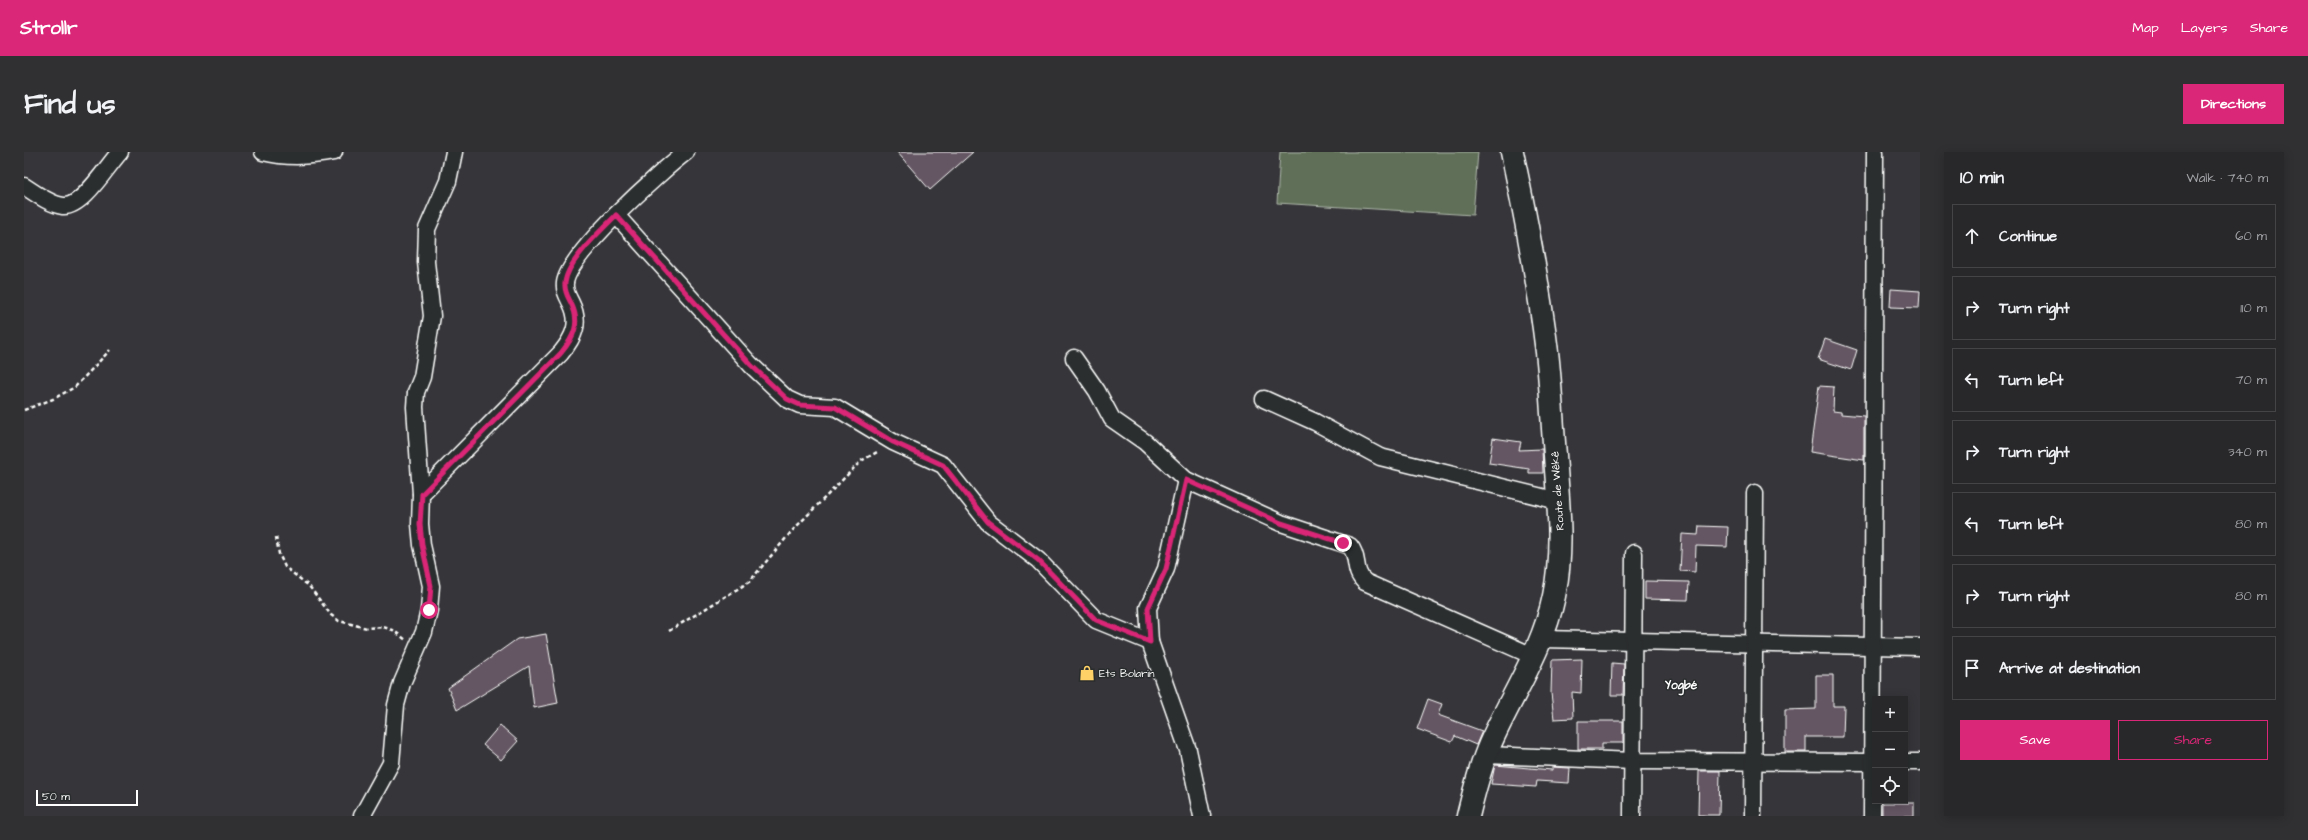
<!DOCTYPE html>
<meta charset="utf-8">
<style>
body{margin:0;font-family:"Architects Daughter",sans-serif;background:#303033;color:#f1f3f6}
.controls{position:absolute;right:12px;bottom:12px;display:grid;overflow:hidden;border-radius:0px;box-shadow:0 2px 10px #0003}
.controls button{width:36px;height:36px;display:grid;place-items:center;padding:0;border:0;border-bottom:1px solid #444447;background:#28282b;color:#f1f3f6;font:20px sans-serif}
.scale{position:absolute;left:12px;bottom:10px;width:102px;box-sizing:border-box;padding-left:4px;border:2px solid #fff;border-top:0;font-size:11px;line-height:14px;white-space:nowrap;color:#fff;-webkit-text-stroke:3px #2a2d2e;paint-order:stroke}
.stop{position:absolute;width:12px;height:12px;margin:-9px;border:3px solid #db2777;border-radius:50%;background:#fff}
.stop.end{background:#db2777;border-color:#fff;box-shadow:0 1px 4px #0008}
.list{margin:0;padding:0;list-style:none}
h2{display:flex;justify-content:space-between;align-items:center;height:52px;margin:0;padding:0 16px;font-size:17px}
h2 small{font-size:13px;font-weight:400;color:#a5a6a9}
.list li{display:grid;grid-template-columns:26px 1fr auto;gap:12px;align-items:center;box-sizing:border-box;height:64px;margin:0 8px 8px;padding:0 8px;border:1px solid #444447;border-radius:0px}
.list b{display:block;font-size:15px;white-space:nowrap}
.list em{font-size:13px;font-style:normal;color:#a5a6a9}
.actions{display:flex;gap:8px;padding:12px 16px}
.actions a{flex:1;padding:9px 0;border:1px solid #db2777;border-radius:0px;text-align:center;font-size:14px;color:#db2777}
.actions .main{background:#db2777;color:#fff}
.icon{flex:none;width:22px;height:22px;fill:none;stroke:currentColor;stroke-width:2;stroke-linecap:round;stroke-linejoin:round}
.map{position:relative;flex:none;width:1896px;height:664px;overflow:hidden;border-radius:0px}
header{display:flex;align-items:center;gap:24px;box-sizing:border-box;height:56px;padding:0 20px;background:#db2777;color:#fff}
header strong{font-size:19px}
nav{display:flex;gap:22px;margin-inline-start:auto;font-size:14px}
.intro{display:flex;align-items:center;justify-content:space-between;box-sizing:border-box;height:96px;padding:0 24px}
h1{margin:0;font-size:28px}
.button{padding:10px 18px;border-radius:0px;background:#db2777;color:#fff;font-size:14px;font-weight:700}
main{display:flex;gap:24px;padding:0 24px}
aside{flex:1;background:#28282b;border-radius:0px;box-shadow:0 2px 10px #0003}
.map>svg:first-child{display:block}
.green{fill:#607059;stroke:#b0b8ac}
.building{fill:#655763;stroke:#fff}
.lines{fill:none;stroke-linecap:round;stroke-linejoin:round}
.street-casing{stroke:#fff;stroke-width:19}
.secondary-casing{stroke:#fff;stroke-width:25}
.path{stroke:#fff;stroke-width:2.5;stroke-dasharray:4 3;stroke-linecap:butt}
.street{stroke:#2a2d2e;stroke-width:16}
.secondary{stroke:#2a2d2e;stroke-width:22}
.route{stroke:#db2777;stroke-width:5}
.labels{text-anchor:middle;stroke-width:3;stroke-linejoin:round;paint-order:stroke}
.street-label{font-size:11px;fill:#fff;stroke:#2a2d2e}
.poi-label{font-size:11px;fill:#fff;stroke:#2a2d2e;text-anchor:start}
.neighbourhood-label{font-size:12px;font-weight:bold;fill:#fff;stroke:#2a2d2e}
</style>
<header>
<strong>Strollr</strong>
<nav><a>Map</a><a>Layers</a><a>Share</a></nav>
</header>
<div class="intro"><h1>Find us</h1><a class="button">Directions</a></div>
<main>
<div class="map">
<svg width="1896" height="664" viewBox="0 0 1896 664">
<rect width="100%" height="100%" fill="#363539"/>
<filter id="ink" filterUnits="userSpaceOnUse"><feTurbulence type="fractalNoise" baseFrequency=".025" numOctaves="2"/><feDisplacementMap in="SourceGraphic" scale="8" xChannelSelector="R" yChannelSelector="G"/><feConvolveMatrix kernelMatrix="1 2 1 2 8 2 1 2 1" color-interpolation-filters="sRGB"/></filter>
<g filter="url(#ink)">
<!-- green -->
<polygon class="green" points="1256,0 1454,0 1449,63 1253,51"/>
<!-- building -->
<g class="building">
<polygon points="873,0 949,0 906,38"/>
<polygon points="1867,137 1896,139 1895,156 1866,155"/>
<polygon points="1801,187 1833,198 1827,218 1794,207"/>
<polygon points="1795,234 1810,235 1809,259 1817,260 1817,262 1840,264 1840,308 1786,300"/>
<polygon points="1469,286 1497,290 1495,298 1518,297 1519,321 1505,321 1505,317 1465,311"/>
<polygon points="1675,374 1704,375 1703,395 1672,394 1671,420 1656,419 1658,382 1674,383"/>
<polygon points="1621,429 1665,430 1664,448 1621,447"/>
<polygon points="522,482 534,551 510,556 505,514 433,558 424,536 493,487"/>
<polygon points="1558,507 1557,541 1548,540 1549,566 1530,567 1527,541 1528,508"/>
<polygon points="1588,511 1600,512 1599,543 1587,543"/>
<polygon points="1792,523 1809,523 1809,554 1820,554 1819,585 1782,585 1782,600 1761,600 1761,558 1792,557"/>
<polygon points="1404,547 1418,552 1414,563 1458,579 1452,593 1431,584 1428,590 1393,577"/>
<polygon points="1554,569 1599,569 1599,591 1578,591 1578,597 1554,597"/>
<polygon points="476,573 494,589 477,608 459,593"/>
<polygon points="1471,613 1528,618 1528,615 1546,616 1545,631 1513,629 1512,635 1467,632"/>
<polygon points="1675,619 1696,619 1695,663 1674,663"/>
<rect x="1858" y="651" width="32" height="13"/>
</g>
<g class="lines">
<defs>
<g id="street">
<path d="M239,0C263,6 285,5 310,0"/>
<path d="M0,34C11,41 25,52 39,54C58,56 83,14 96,0"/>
<polyline points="592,63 727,213 763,247 776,253 811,255 869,290 919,313 964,370 1014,408 1072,468 1126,490 1164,598 1178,664"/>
<path d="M1050,206L1073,239L1088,267L1121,290L1162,328L1257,371L1326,394C1336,406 1328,418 1341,430L1511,505"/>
<polyline points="1240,247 1291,270 1356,305 1534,349"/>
<path d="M397,342L537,201C550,185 557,171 547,151C544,145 540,139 541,131C544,102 637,19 662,0"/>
<polyline points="1518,487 1896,495"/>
<polyline points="1126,490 1124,456 1142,417 1162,328"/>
<polyline points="1462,603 1609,609 1851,610"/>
<polyline points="1881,610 1896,610"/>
<polyline points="338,664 367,611 372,553 378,531 400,480 405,458 407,434 398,393 396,372 397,342 391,255 392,240 398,225 408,164 402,110 403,77 424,29 430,0"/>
<polyline points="1608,664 1610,401"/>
<polyline points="1729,664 1731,341"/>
<polyline points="1848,664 1851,0"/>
</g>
<path id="secondary" d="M1444,664C1450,639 1456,615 1466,592C1488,542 1519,498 1530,444C1540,397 1534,350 1531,303C1528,269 1527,234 1523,200C1515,133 1502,66 1488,0"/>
</defs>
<!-- street casing -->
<use href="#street" class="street-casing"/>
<!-- secondary casing -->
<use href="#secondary" class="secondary-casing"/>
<!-- path -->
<g class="path">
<polyline points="0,258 29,247 51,235 86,198"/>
<polyline points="252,385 255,402 261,415 285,434 307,463 315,469 343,476 359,475 369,478 382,488"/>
<polyline points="645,479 725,430 768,379 837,309 855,299"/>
</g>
<!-- street -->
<use href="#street" class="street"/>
<!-- secondary -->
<use href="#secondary" class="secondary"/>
</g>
</g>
<g class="lines" filter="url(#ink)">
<!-- route -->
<path class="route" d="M405,458L407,434L398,393L396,372L398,342L537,201C550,185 557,171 547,151C544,145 540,139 541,131C543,109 577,79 592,63L727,213L763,247L776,253L811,255L869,290L919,313L964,370L1014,408L1072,468L1126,490L1124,456L1142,417L1162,328L1257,371L1319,391"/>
</g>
<!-- icons -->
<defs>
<symbol id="shop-bare" viewBox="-9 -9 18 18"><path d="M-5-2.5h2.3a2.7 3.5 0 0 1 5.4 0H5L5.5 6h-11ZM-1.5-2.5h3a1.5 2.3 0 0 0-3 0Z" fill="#ffd166" stroke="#2a2d2e" stroke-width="2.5" paint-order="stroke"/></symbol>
</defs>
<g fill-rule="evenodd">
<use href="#shop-bare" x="1052" y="510" width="22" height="22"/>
</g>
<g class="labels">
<!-- street labels -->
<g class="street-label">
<text transform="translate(1533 339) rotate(-94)" y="4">Route de Wêkê</text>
</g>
<!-- poi labels -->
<g class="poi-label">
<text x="1075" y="525">Ets Bolarin</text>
</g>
<!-- neighbourhood labels -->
<g class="neighbourhood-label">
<text x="1657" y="537">Yogbé</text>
</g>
</g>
</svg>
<div class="controls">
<button>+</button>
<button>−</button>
<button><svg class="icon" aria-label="locate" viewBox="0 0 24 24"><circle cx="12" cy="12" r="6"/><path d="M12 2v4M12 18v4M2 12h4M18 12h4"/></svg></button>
</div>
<div class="scale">50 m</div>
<div class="stop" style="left:405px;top:458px"></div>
<div class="stop end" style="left:1319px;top:391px"></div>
</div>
<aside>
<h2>10 min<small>Walk · 740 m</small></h2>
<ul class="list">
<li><svg class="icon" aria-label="ahead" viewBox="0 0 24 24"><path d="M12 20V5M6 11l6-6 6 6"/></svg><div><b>Continue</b></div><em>60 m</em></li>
<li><svg class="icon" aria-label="right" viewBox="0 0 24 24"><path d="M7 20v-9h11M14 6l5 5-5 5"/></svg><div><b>Turn right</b></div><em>110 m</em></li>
<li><svg class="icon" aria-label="left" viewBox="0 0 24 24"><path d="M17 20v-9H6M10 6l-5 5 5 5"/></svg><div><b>Turn left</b></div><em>70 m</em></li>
<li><svg class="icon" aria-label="right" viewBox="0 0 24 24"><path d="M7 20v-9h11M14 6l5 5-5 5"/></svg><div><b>Turn right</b></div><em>340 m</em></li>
<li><svg class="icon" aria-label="left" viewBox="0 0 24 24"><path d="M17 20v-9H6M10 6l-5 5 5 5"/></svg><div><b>Turn left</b></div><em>80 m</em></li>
<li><svg class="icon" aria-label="right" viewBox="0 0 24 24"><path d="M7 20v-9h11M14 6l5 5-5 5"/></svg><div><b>Turn right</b></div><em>80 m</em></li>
<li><svg class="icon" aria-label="arrive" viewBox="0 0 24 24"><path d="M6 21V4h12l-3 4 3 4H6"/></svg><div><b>Arrive at destination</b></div></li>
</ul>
<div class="actions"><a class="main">Save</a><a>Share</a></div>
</aside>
</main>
